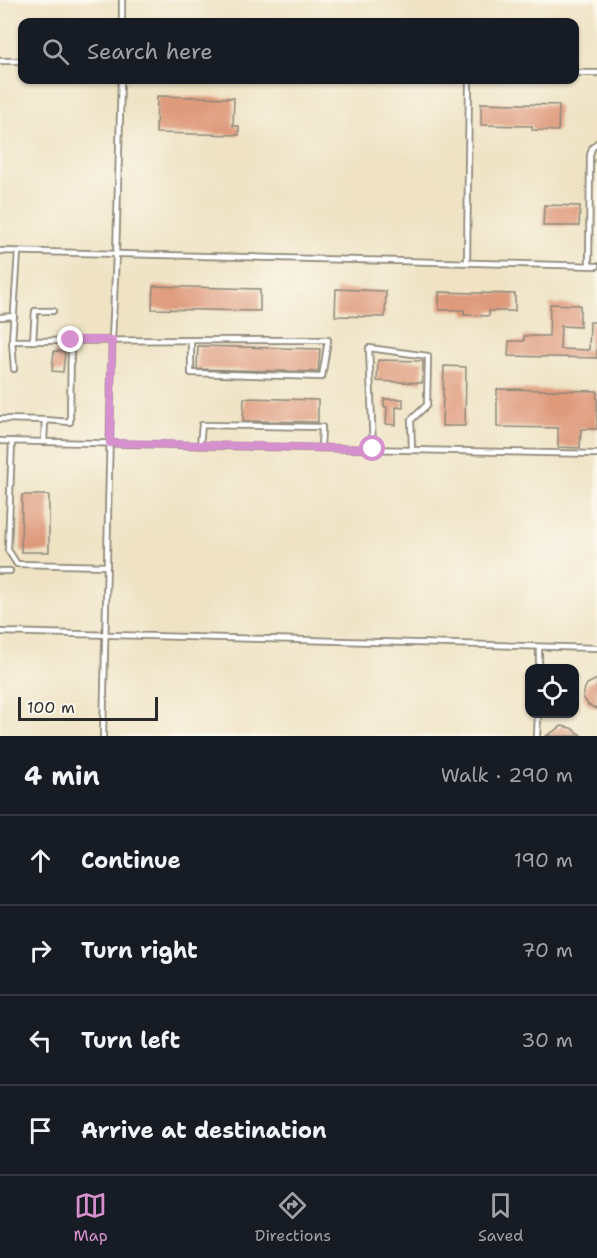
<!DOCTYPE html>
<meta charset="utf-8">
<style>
body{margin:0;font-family:"Shantell Sans",sans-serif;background:#242831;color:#f1f3f6}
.controls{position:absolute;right:18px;bottom:18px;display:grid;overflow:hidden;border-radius:12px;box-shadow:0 2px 4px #0004}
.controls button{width:54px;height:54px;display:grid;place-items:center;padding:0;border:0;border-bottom:2px solid #363941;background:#171b24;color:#f1f3f6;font:30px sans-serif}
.scale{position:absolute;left:18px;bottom:15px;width:140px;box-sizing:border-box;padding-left:6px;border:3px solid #2b2b2b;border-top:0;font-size:16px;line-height:21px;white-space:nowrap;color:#2b2b2b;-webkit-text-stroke:4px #fbf7ec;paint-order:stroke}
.stop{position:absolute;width:18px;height:18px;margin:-14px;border:4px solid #d690ce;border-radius:50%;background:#fff}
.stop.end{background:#d690ce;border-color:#fff;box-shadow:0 2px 6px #0008}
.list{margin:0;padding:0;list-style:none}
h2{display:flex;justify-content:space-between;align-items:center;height:78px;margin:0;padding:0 24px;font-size:26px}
h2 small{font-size:20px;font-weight:400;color:#9ea1a6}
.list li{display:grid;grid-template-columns:39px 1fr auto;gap:18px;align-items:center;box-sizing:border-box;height:90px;padding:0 24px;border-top:2px solid #363941}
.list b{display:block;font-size:22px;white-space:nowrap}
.list em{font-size:20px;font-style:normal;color:#9ea1a6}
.icon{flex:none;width:33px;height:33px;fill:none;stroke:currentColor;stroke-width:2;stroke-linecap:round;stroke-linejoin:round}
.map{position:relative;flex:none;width:597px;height:736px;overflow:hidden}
.search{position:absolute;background:#171b24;box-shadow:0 2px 4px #0004;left:18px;right:18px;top:18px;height:66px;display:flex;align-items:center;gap:15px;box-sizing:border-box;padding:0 21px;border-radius:12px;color:#9ea1a6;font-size:22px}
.sheet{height:438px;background:#171b24}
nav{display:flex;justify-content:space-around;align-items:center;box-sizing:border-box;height:84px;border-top:2px solid #363941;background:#171b24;font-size:16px;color:#9ea1a6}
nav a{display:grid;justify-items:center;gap:3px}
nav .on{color:#d690ce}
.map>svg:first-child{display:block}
.building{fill:#df9a7c}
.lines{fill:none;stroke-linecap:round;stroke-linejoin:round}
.lane-casing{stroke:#8d8778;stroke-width:8}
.lane{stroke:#fff;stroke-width:4.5}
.route{stroke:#d690ce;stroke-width:8}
</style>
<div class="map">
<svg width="597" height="736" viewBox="0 0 597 736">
<rect width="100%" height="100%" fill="#fbf7ec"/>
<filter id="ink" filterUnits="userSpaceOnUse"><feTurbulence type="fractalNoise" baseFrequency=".0167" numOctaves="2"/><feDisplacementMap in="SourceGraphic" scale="12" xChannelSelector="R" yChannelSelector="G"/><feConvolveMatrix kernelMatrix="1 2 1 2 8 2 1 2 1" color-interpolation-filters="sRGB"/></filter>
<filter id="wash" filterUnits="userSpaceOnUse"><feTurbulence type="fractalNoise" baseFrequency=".008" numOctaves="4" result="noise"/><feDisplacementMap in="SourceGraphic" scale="24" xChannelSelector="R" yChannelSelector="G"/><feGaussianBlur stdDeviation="1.35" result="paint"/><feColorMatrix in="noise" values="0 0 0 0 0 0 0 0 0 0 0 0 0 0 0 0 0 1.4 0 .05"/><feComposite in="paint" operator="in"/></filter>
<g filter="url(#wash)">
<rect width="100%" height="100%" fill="#efe3c4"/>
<g id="blocks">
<!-- building -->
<g class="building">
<polygon points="157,96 234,98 233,126 239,126 239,135 156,133"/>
<polygon points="481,103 559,105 558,131 532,130 532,126 481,125"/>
<polygon points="544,205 580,206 579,226 543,226"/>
<polygon points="153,286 260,289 260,311 152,309"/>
<polygon points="336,289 386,291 385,317 335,316"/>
<polygon points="439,292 515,294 515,311 489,311 489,316 464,315 464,310 439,310"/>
<polygon points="550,304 580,305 580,327 561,326 560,349 589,350 590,322 597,322 597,358 508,356 509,341 524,341 524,336 549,336"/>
<polygon points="198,346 320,349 318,372 197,369"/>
<polygon points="54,351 65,352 63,372 52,371"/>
<polygon points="378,360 423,361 422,383 377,381"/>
<polygon points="444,366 466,367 465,426 442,426"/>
<polygon points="497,389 597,391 597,429 581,429 580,448 558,447 558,428 497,427"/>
<polygon points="244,398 318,400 318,422 243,421"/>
<polygon points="384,399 403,399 403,408 396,407 396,425 386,424 387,407 384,407"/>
<polygon points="22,495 49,495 49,552 21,552"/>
<polygon points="597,679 597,709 588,705 583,697 585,688 587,684"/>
<polygon points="562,726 571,728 582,736 546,736"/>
</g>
</g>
</g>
<g filter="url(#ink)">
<use href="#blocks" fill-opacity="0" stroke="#8d8778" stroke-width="1.5"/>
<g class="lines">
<defs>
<g id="lane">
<polyline points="122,22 122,0"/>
<polyline points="0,61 22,61"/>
<polyline points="574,73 597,73"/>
<polyline points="0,251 597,266"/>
<path d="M18,252L12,341C117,340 223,340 328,340L322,377L191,373V340"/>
<polyline points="467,263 469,80"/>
<polyline points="589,265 590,155 592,148 597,143"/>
<polyline points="0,317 14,316"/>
<polyline points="12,341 14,369"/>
<polyline points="33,341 35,311 53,311"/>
<polyline points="0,419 45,420 44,442"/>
<polyline points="45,420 70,422 71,341"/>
<polyline points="0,441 597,454"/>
<polyline points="12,441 8,550 17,564 107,566"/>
<polyline points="200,445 202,425 322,427 321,448"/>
<polyline points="373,449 369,348 428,356 427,405 411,420 412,450"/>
<polyline points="0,571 10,571"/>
<polyline points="0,632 597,648"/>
<polyline points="539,668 539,647"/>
<polyline points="103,736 112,340 116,255 121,80"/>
<polyline points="537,736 538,714"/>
</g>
</defs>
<!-- lane casing -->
<use href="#lane" class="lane-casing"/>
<!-- lane -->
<use href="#lane" class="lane"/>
</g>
</g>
<g class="lines" filter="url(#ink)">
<!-- route -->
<polyline class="route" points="71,340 112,340 110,443 373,449"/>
</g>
</svg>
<div class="controls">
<button><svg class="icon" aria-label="locate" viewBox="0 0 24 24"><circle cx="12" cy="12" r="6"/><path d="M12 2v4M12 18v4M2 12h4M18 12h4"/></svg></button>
</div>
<div class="scale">100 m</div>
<div class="stop" style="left:373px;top:449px"></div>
<div class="stop end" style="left:71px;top:340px"></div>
<div class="search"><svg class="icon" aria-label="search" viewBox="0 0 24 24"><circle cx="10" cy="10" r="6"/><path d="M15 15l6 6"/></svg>Search here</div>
</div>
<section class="sheet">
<h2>4 min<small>Walk · 290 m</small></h2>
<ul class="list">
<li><svg class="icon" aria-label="ahead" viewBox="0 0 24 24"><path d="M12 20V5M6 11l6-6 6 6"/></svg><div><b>Continue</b></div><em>190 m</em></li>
<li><svg class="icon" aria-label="right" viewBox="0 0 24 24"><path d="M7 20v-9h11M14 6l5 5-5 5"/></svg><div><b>Turn right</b></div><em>70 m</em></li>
<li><svg class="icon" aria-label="left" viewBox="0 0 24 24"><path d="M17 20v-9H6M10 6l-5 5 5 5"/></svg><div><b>Turn left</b></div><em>30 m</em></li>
<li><svg class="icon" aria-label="arrive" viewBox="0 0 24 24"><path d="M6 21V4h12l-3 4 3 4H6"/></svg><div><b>Arrive at destination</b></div></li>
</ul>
</section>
<nav>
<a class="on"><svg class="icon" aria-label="map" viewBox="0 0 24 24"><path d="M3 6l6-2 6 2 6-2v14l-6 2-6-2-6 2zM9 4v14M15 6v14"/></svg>Map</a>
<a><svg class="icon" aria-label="directions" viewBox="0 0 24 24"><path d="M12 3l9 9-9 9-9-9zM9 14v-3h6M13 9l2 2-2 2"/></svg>Directions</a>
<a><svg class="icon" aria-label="saved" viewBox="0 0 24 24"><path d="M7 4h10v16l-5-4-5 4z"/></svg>Saved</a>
</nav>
